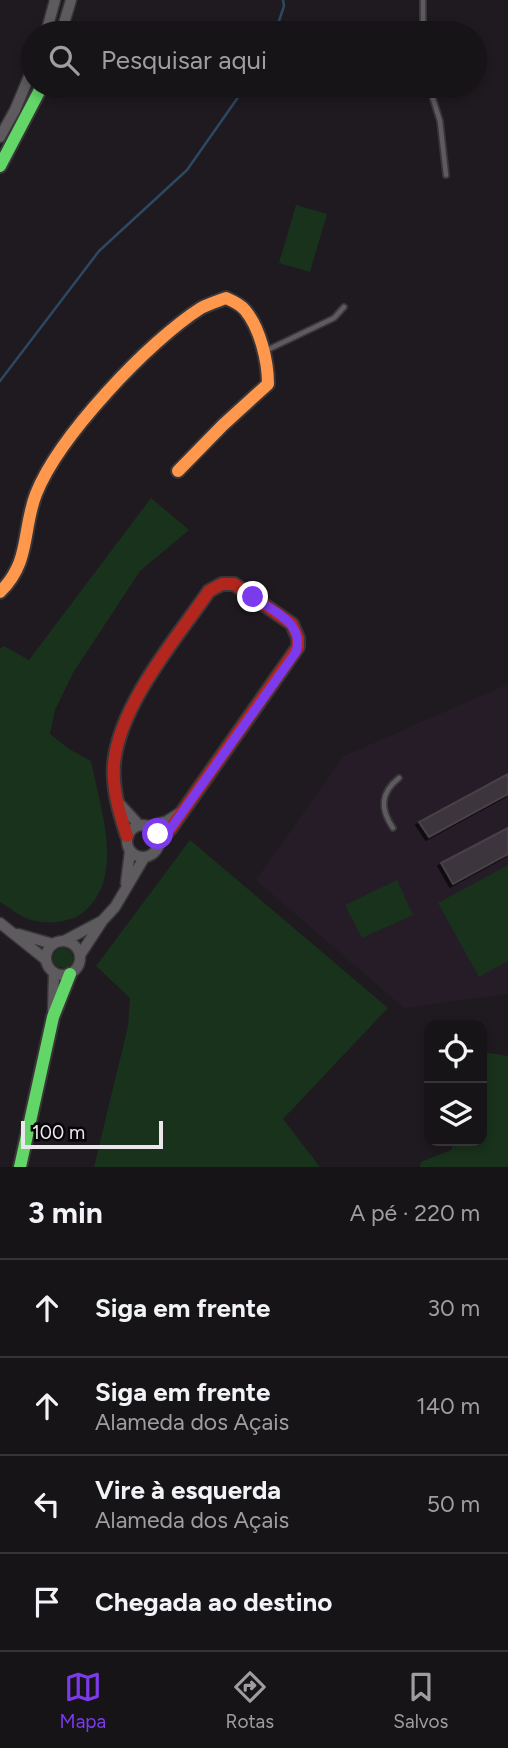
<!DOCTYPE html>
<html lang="pt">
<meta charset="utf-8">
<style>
body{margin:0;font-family:Figtree,sans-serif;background:#201d20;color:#f1f3f6}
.controls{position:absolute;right:21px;bottom:21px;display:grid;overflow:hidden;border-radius:14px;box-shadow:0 4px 10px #0003}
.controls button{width:63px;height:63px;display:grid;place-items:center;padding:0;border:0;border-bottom:2px solid #363336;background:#171417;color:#f1f3f6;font:35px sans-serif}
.scale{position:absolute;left:21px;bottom:18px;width:142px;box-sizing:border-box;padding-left:7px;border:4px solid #ebe6ec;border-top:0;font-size:19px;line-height:24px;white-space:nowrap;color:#ebe6ec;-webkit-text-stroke:5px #080508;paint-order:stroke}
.stop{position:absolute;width:21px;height:21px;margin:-16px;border:5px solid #7c3aed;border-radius:50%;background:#fff}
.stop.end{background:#7c3aed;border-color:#fff;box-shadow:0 2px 7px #0008}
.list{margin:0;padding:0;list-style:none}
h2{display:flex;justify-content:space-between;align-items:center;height:91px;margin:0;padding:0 28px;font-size:30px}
h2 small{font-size:23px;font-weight:400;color:#9e9ea1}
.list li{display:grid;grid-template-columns:46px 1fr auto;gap:21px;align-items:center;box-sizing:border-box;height:98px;padding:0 28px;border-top:2px solid #363336}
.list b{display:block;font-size:26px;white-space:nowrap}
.list p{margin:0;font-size:23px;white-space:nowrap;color:#9e9ea1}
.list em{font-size:23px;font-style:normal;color:#9e9ea1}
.icon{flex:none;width:38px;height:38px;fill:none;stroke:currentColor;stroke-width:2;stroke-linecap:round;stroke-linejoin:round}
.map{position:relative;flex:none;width:508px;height:1167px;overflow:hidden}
.search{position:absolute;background:#171417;box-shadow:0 4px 10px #0003;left:21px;right:21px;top:21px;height:77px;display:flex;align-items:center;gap:18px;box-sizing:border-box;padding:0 24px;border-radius:38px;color:#9e9ea1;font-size:26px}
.sheet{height:483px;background:#171417}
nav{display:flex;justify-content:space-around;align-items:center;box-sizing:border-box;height:98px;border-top:2px solid #363336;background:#171417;font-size:19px;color:#9e9ea1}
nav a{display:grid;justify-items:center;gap:4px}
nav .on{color:#7c3aed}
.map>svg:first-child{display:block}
.built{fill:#261c28}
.green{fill:#19321c}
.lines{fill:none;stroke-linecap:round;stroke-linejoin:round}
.stream{stroke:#2d4862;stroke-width:2.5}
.building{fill:#3e363e;stroke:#464145;stroke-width:2;filter:url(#shadow)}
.lane-casing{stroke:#393639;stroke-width:8}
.street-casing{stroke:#393639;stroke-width:13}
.fast-casing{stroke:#393639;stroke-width:16}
.slow-casing{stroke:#393639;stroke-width:16}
.jam-casing{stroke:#393639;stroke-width:16}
.lane{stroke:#5e5b5e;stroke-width:4.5}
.street{stroke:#5e5b5e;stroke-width:10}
.fast{stroke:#63d668;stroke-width:12}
.slow{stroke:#ff974d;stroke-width:12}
.jam{stroke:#b3261e;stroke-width:12}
.route{stroke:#7c3aed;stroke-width:9}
</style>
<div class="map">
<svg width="508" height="1167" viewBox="0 0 508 1167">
<defs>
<filter id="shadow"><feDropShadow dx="-3" dy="3" stdDeviation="0" flood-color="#0009"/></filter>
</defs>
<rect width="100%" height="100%" fill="#1f1a1f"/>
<!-- built -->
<polygon class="built" points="508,684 508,994 404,1008 256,880 344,756"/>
<!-- green -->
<g class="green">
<polygon points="296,205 327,214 310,272 279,263"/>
<path d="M151,498L189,530L140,571L73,673L55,710L50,734L69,749L91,761C100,808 127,880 81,914C68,923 44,925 28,919C18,915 9,907 0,902V649L4,646L29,660Z"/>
<polygon points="190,840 388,1008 283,1119 320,1167 94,1167 128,1026 130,998 96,966"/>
<polygon points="508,865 508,961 479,977 438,903"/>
<polygon points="397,880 413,915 362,938 345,905"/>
<circle cx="63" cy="958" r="10"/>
<polygon points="482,1052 508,1056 508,1167 420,1167 421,1162 451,1150 455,1141 482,1141"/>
</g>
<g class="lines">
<!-- stream -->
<g class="stream">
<polyline points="275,33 284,6 283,0"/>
<polyline points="0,381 99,251 187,170 246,86"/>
</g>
</g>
<!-- building -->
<g class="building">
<polygon points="508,774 508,794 429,837 419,822"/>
<polygon points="508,828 508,854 453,884 441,863"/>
</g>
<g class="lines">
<defs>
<g id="lane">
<polyline points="423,33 423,0"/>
<polyline points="429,86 440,121 446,175"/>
<polyline points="263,352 334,318 344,307"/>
<path d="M393,828C380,809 380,793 399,778"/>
</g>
<g id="street">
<polyline points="46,33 55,0"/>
<polyline points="61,33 71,0"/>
<polyline points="0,137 15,110 33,67"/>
<polyline points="118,802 139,825"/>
<circle cx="143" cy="841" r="16"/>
<polyline points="150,826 167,821 181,812"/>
<polyline points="126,883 130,851"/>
<polyline points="0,923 45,959"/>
<polyline points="18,934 53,944"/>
<circle cx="63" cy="958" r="17"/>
<polyline points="64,941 100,922"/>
<polyline points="80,955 103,920 115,907 144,858"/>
<polyline points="53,1011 54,973"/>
</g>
<g id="fast">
<polyline points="0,166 42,86"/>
<polyline points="20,1167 53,1017 70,974"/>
</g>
<path id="slow" d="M0,592C31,562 22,530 36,494C59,436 149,341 201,308C209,304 218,301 226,298C233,301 240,304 245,310C260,328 268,361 268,384L223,425L178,471"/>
<path id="jam" d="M127,836C119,812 112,788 114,763C120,704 176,639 209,591L222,584H234L292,624L298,638V647L171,828L160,839"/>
</defs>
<!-- lane casing -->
<use href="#lane" class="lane-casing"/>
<!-- street casing -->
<use href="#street" class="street-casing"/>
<!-- fast casing -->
<use href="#fast" class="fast-casing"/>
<!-- slow casing -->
<use href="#slow" class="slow-casing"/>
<!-- jam casing -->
<use href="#jam" class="jam-casing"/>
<!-- lane -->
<use href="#lane" class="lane"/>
<!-- street -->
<use href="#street" class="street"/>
<!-- fast -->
<use href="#fast" class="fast"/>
<!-- slow -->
<use href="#slow" class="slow"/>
<!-- jam -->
<use href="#jam" class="jam"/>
</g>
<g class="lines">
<!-- route -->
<path class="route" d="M158,834L160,839L171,828L296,652C305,623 273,611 253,597"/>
</g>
</svg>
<div class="controls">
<button><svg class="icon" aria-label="locate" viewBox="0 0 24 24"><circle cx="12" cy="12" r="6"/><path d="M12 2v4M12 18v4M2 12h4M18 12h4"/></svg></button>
<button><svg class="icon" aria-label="layers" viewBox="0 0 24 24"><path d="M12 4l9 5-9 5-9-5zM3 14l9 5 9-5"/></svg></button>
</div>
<div class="scale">100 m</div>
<div class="stop" style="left:158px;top:834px"></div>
<div class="stop end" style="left:253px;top:597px"></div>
<div class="search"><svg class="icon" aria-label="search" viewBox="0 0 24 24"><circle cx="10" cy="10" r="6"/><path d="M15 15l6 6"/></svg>Pesquisar aqui</div>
</div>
<section class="sheet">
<h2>3 min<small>A pé · 220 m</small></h2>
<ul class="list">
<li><svg class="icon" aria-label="ahead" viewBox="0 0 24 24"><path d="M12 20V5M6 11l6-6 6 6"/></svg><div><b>Siga em frente</b></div><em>30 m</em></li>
<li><svg class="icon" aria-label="ahead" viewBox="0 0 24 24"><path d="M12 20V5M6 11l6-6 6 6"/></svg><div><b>Siga em frente</b><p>Alameda dos Açais</p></div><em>140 m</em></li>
<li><svg class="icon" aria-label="left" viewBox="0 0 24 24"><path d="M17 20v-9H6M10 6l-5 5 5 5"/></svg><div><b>Vire à esquerda</b><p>Alameda dos Açais</p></div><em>50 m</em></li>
<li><svg class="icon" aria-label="arrive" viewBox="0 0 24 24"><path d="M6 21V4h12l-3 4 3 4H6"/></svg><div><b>Chegada ao destino</b></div></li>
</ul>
</section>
<nav>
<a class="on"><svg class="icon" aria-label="map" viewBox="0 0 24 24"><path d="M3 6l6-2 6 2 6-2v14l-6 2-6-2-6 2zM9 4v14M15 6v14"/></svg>Mapa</a>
<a><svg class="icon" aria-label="directions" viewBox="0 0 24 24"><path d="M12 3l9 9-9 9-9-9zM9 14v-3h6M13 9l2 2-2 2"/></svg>Rotas</a>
<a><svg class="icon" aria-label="saved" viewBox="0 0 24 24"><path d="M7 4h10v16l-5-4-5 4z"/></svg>Salvos</a>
</nav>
